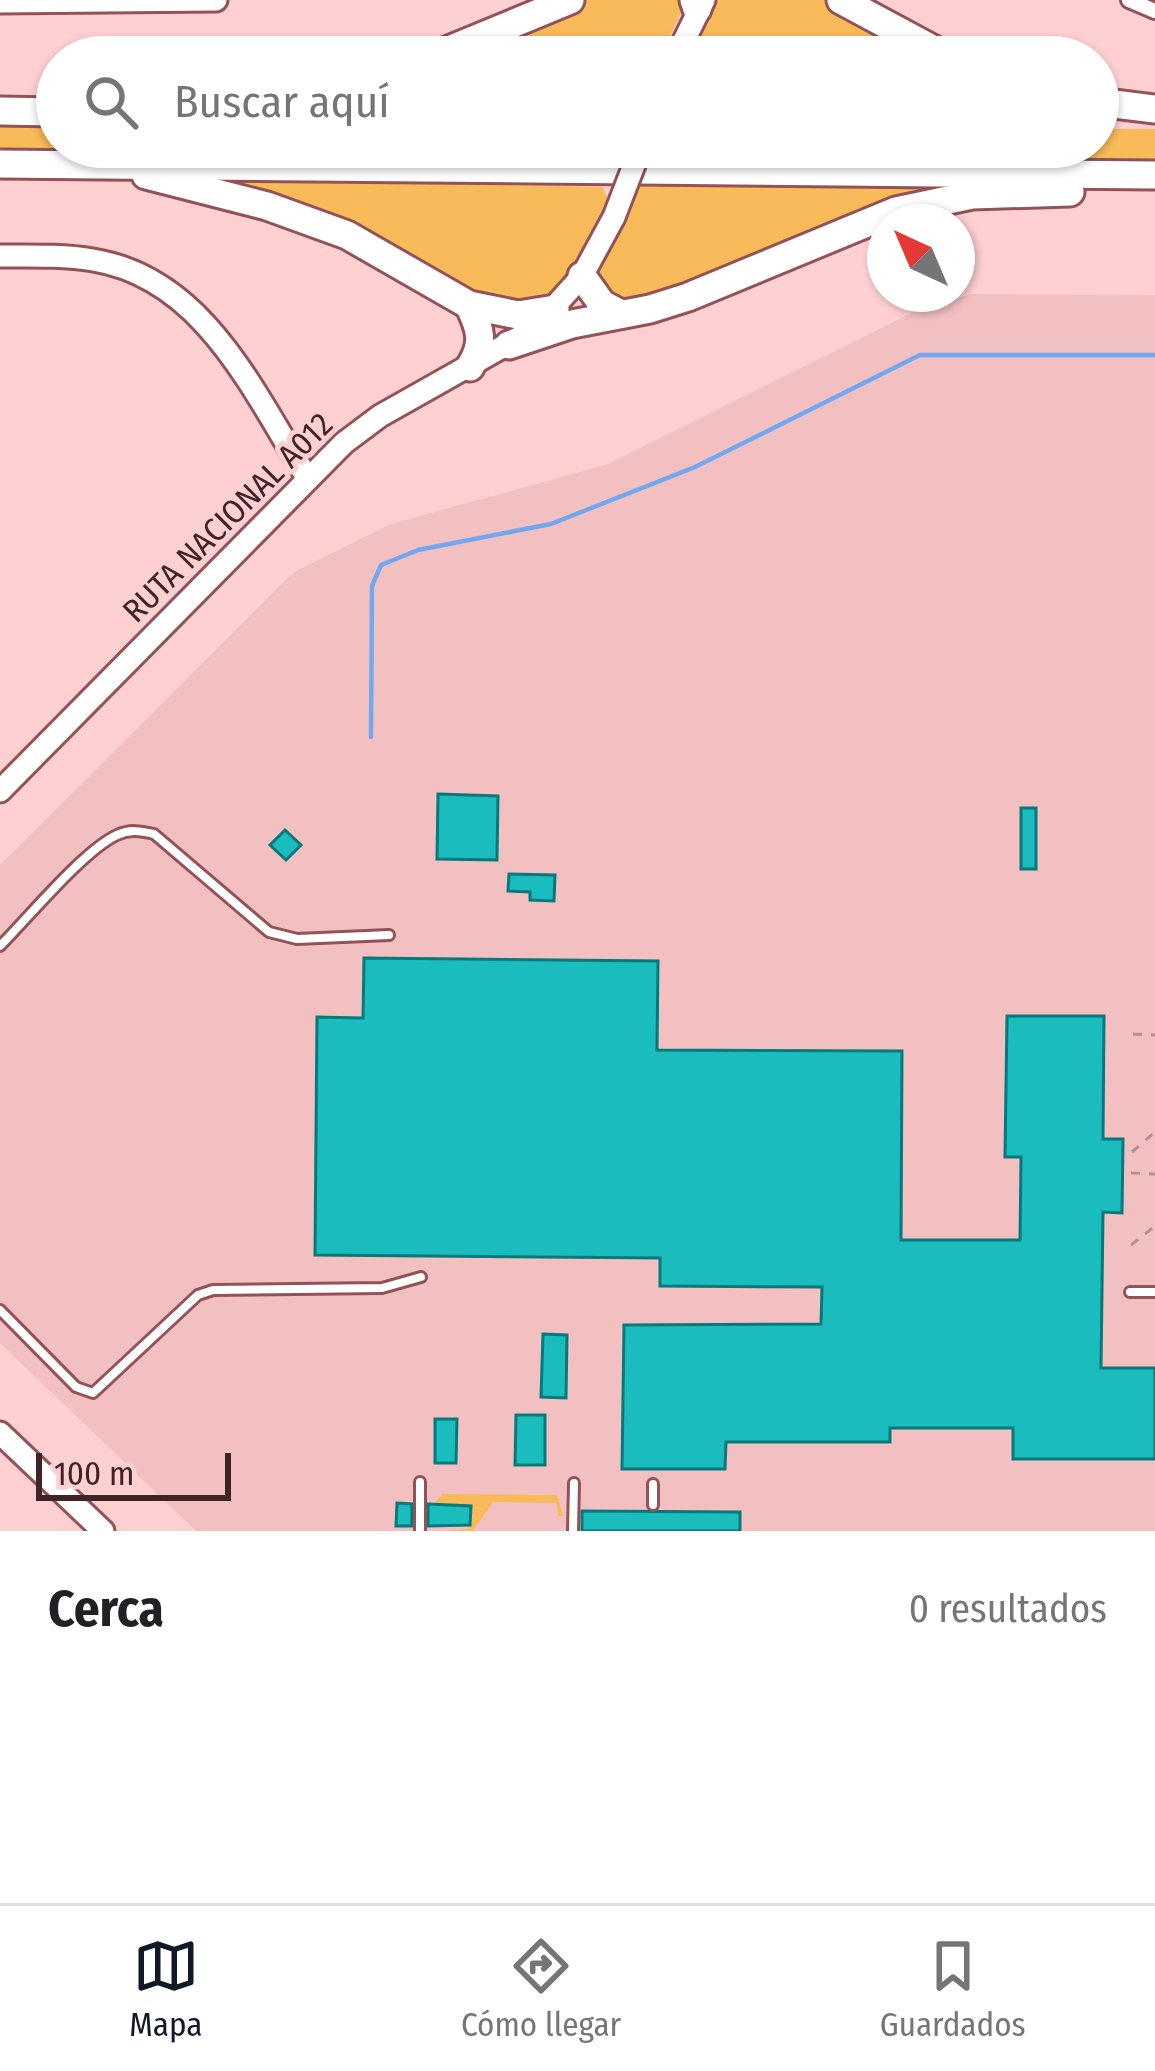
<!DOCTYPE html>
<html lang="es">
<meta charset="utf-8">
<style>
body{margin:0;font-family:"Fira Sans Condensed",sans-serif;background:#f6f6f6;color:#202124}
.compass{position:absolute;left:867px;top:204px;width:108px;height:108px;border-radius:50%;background:#fff;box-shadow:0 3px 9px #0004;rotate:316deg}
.scale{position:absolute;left:36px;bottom:30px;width:195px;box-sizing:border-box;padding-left:12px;border:6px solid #3f2325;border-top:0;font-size:33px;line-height:42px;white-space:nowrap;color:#3f2325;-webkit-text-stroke:9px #ffd0d2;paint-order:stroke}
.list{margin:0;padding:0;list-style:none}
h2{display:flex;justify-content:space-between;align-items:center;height:156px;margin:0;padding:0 48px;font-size:51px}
h2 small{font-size:39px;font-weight:400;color:#757577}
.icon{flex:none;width:66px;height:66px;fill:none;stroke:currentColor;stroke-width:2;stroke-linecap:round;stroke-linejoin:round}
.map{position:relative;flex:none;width:1155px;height:1531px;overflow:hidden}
.search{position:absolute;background:#fff;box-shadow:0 3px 9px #0004;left:36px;right:36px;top:36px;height:132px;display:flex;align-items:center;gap:30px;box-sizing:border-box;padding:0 42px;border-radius:66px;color:#757577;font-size:45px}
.sheet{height:372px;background:#fff}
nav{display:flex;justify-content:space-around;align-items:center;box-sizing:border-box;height:168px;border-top:3px solid #e0e0e0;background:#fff;font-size:33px;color:#757577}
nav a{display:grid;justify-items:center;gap:6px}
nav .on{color:#111827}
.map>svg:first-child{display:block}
.built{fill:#f3c0c2}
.green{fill:#f9ba59}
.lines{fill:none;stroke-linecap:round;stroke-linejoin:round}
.stream{stroke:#72a8ef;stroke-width:4.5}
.building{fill:#1abcbe;stroke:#08797a;stroke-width:3}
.lane-casing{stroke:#935257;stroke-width:14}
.street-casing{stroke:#935257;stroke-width:20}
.secondary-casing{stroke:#935257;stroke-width:27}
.primary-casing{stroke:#935257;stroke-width:27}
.highway-casing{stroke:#935257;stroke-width:33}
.path{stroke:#b78f91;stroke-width:3;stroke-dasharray:9 9;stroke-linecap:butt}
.lane{stroke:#fff;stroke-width:8}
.street{stroke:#fff;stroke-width:14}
.secondary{stroke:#fff;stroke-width:21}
.primary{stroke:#fff;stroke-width:21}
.highway{stroke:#fff;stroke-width:27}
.primary-bridge-casing{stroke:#935257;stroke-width:27;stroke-linecap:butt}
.primary-bridge{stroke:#fff;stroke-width:21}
.labels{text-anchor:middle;stroke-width:10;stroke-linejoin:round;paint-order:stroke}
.street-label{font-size:33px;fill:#3f2325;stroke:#ffd0d2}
</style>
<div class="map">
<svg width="1155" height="1531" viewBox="0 0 1155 1531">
<rect width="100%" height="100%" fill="#ffd0d2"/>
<!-- built -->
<polygon class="built" points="971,294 1155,295 1155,1531 196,1531 0,1343 0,865 294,572 391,524 608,464 913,312"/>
<!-- green -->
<g class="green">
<polygon points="582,0 684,0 684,6 660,57 445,57"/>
<polygon points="714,0 829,0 934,57 683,57"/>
<polygon points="0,119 57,120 57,147 625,147 619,163 0,157"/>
<polygon points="1098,129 1155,129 1155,166 648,161 653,147 1098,147"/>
<path d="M196,178L603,187L607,198C595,224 572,287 543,299C532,303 516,303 504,304Z"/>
<polygon points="633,180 998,182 665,296 618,301 591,276"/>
<polygon points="442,1494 557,1495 563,1516 558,1516 557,1503 493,1502 473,1531 444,1531 469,1529 471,1506 434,1504"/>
</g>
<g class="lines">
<!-- stream -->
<polyline class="stream" points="371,737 372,586 381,565 418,550 551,524 695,467 920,355 1155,355"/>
</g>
<!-- building -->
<g class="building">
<polygon points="438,794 498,796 497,860 437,859"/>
<rect x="1021" y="808" width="15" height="61"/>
<polygon points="285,830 301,845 286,860 270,845"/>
<polygon points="509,874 555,875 554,901 530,900 530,892 508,891"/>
<polygon points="364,958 658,961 657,1050 902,1051 901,1240 1020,1240 1021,1157 1005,1157 1007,1016 1104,1016 1103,1139 1123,1139 1122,1213 1103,1212 1101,1368 1155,1368 1155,1459 1013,1459 1013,1428 890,1428 890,1442 726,1442 725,1469 622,1469 624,1325 821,1324 822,1287 660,1286 660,1258 315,1255 317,1017 363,1018"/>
<polygon points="543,1334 567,1335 566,1398 541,1397"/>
<polygon points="516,1415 545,1415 545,1465 515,1465"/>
<polygon points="435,1419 457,1419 456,1463 435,1463"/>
<polygon points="397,1503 412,1504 412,1526 396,1526"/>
<polygon points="428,1504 471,1506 470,1525 428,1526"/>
<polygon points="582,1511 740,1512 740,1531 582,1531"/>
</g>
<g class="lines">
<defs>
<g id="lane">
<path d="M0,946C28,918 84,850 117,835C130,829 140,831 154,834L269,932L297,939L389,935"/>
<polyline points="1130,1292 1155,1292"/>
<polyline points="0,1310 76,1387 93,1393 198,1295 213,1290 382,1288 421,1277"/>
<polyline points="653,1505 653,1484"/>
<polyline points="420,1531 420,1482"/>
<polyline points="573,1531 574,1483"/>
</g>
<polyline id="street" points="1129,0 1155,11"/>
<g id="secondary">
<polyline points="0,2 216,0"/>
<path d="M0,256C31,256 63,255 93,260C205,278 254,394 308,479"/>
<polyline points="0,1433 103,1531"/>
</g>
<g id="primary">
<polyline points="676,57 704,0"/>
<polyline points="544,318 582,276 614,217"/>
<polyline points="0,791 344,443 380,416 520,337"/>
</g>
<g id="highway">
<polyline points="694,0 697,9"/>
<polyline points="841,0 947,57"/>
<polyline points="432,57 570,0"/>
<polyline points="1098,102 1155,109"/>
<polyline points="0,111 57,112"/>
<polyline points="0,164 1155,175"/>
<polyline points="146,175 267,206 347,235 469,305 518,315 555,309"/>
<polyline points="582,276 602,304 621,314"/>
<path d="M469,305C481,330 485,343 470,367"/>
<polyline points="509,345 572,324 650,309 688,297 896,211 972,195 1070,192"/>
</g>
</defs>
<!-- lane casing -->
<use href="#lane" class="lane-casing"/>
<!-- street casing -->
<use href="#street" class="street-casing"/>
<!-- secondary casing -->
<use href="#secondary" class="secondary-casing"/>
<!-- primary casing -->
<use href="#primary" class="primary-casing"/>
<!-- highway casing -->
<use href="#highway" class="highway-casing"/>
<!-- path -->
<g class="path">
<polyline points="1133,1034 1155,1035"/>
<polyline points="1132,1152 1155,1132"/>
<polyline points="1131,1173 1155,1174"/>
<polyline points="1131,1245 1155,1226"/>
</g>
<!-- lane -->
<use href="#lane" class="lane"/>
<!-- street -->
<use href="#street" class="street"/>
<!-- secondary -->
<use href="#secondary" class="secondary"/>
<!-- primary -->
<use href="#primary" class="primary"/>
<!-- highway -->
<use href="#highway" class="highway"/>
<defs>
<polyline id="primary-bridge" points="614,217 641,147"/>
</defs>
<!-- primary-bridge casing -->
<use href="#primary-bridge" class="primary-bridge-casing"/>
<!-- primary-bridge -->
<use href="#primary-bridge" class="primary-bridge"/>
</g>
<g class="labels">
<!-- street labels -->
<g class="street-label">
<text transform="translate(227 517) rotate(-45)" y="12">RUTA NACIONAL A012</text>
</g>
</g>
</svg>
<svg class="compass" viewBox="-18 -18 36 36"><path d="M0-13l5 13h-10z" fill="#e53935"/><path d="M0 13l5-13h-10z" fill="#757577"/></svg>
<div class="scale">100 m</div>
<div class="search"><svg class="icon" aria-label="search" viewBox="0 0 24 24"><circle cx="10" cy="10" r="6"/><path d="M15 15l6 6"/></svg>Buscar aquí</div>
</div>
<section class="sheet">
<h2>Cerca<small>0 resultados</small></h2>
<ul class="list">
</ul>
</section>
<nav>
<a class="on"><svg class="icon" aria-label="map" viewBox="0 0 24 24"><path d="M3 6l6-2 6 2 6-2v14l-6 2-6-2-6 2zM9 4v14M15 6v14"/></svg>Mapa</a>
<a><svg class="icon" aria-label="directions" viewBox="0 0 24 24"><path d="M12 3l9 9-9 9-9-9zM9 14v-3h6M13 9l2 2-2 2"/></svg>Cómo llegar</a>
<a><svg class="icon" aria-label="saved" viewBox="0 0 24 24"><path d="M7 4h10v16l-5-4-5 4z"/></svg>Guardados</a>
</nav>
